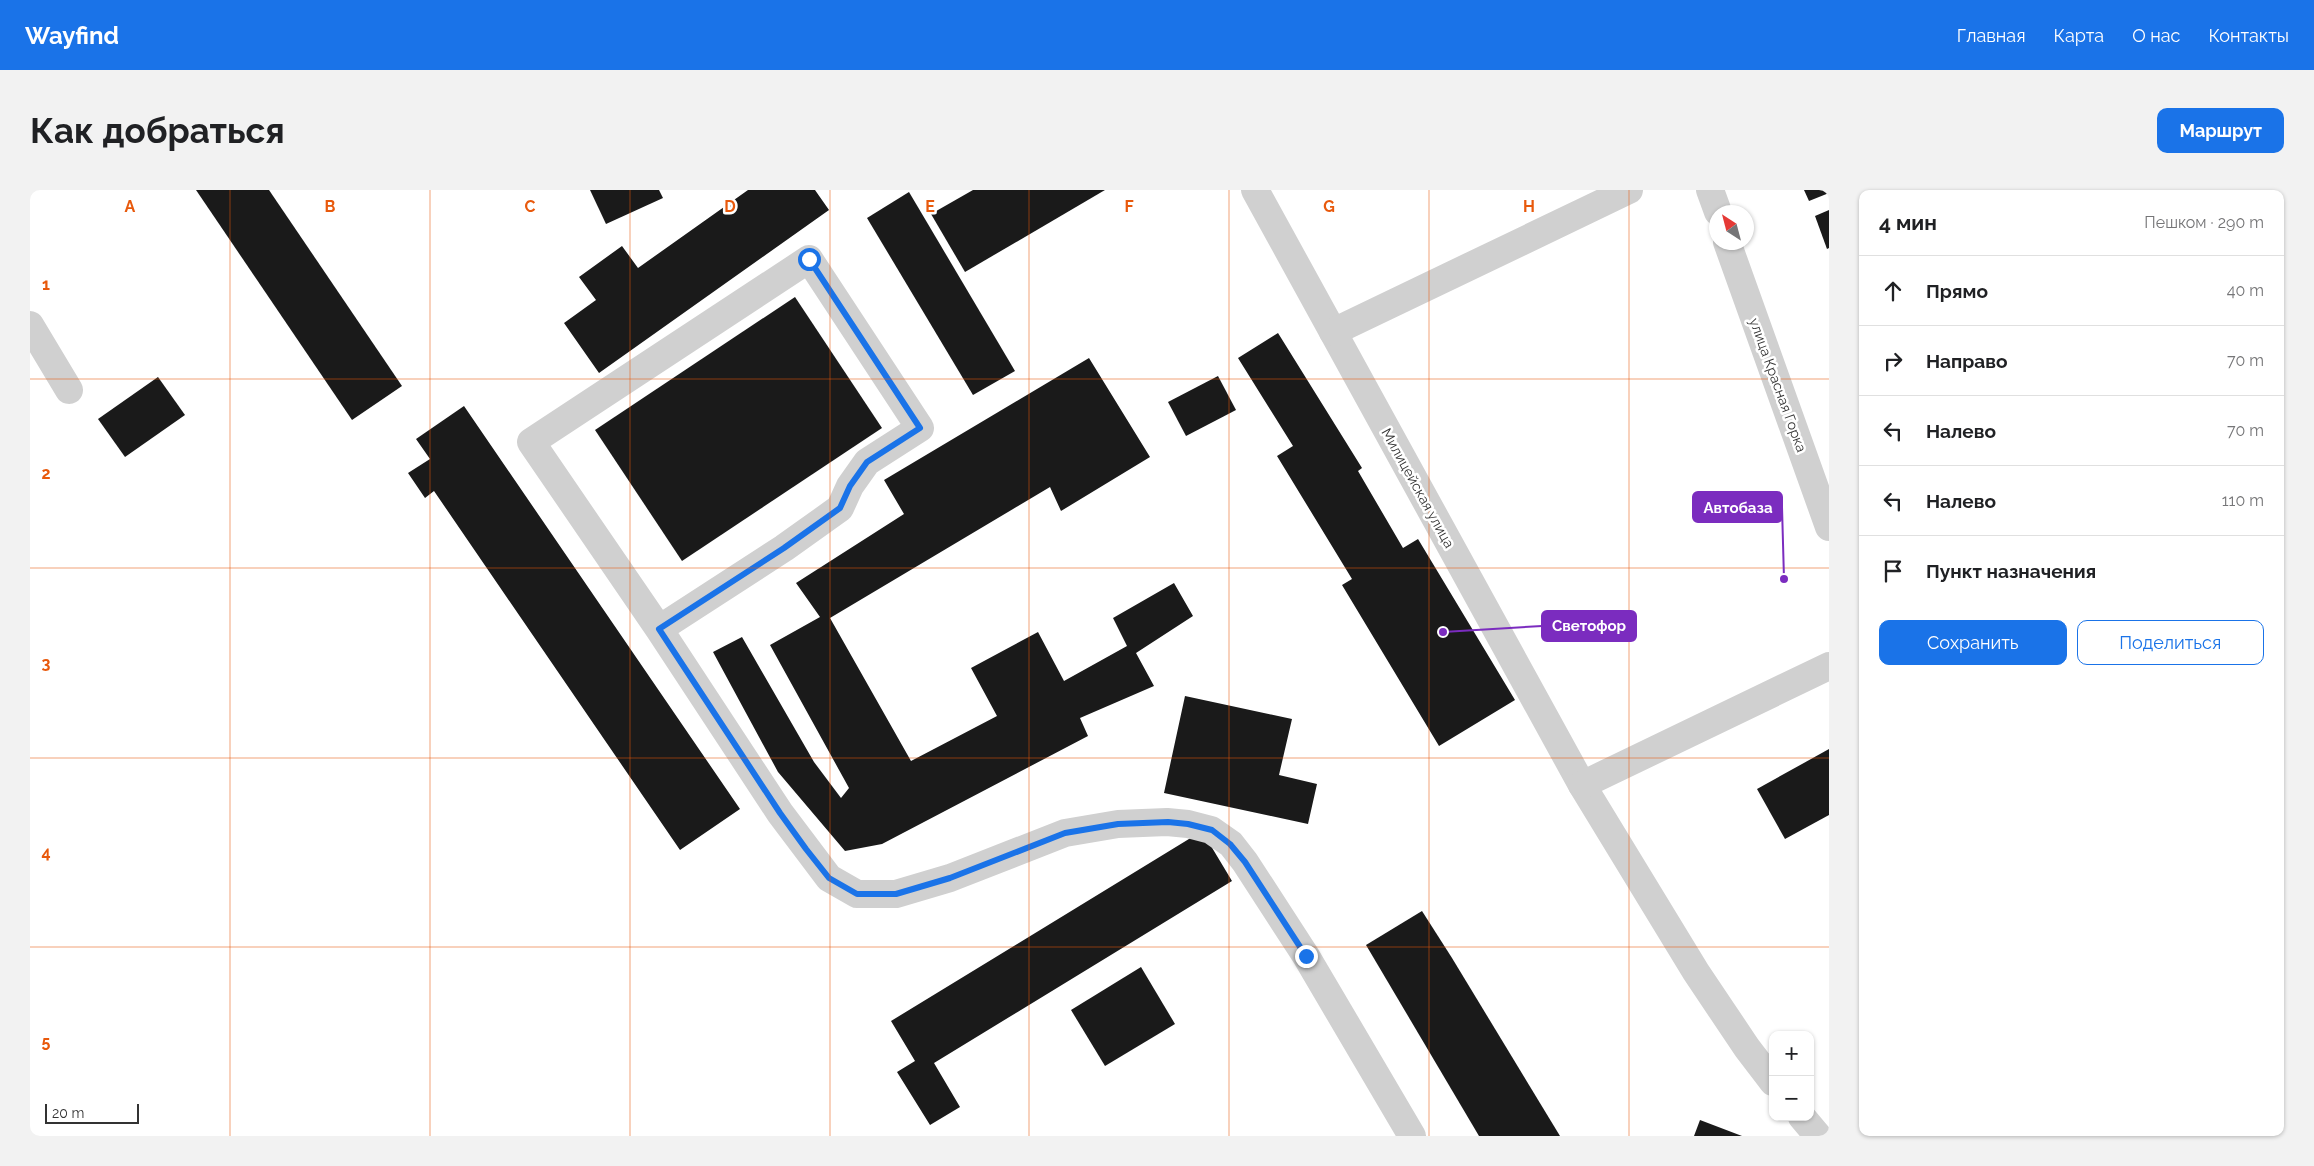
<!DOCTYPE html>
<html lang="ru">
<meta charset="utf-8">
<style>
body{margin:0;font-family:Raleway,sans-serif;background:#f2f2f2;color:#202124}
.controls{position:absolute;right:15px;bottom:15px;display:grid;overflow:hidden;border-radius:10px;box-shadow:0 1px 4px #0004}
.controls button{width:45px;height:45px;display:grid;place-items:center;padding:0;border:0;border-bottom:1px solid #e0e0e0;background:#fff;color:#202124;font:25px sans-serif}
.compass{position:absolute;left:1679px;top:15px;width:45px;height:45px;border-radius:50%;background:#fff;box-shadow:0 1px 4px #0004;rotate:324deg}
.scale{position:absolute;left:15px;bottom:12px;width:94px;box-sizing:border-box;padding-left:5px;border:2px solid #333;border-top:0;font-size:14px;line-height:18px;white-space:nowrap;color:#333;-webkit-text-stroke:4px #fff;paint-order:stroke}
.stop{position:absolute;width:15px;height:15px;margin:-11px;border:4px solid #1a73e8;border-radius:50%;background:#fff}
.stop.end{background:#1a73e8;border-color:#fff;box-shadow:0 1px 5px #0008}
.list{margin:0;padding:0;list-style:none}
h2{display:flex;justify-content:space-between;align-items:center;height:65px;margin:0;padding:0 20px;font-size:21px}
h2 small{font-size:16px;font-weight:400;color:#757577}
.list li{display:grid;grid-template-columns:32px 1fr auto;gap:15px;align-items:center;box-sizing:border-box;height:70px;padding:0 20px;border-top:1px solid #e0e0e0}
.list b{display:block;font-size:19px;white-space:nowrap}
.list em{font-size:16px;font-style:normal;color:#757577}
.actions{display:flex;gap:10px;padding:15px 20px}
.actions a{flex:1;padding:11px 0;border:1px solid #1a73e8;border-radius:10px;text-align:center;font-size:18px;color:#1a73e8}
.actions .main{background:#1a73e8;color:#fff}
.icon{flex:none;width:28px;height:28px;fill:none;stroke:currentColor;stroke-width:2;stroke-linecap:round;stroke-linejoin:round}
.map{position:relative;flex:none;width:1799px;height:946px;overflow:hidden;border-radius:10px}
header{display:flex;align-items:center;gap:30px;box-sizing:border-box;height:70px;padding:0 25px;background:#1a73e8;color:#fff}
header strong{font-size:24px}
nav{display:flex;gap:28px;margin-inline-start:auto;font-size:18px}
.intro{display:flex;align-items:center;justify-content:space-between;box-sizing:border-box;height:120px;padding:0 30px}
h1{margin:0;font-size:35px}
.button{padding:12px 22px;border-radius:10px;background:#1a73e8;color:#fff;font-size:18px;font-weight:700}
main{display:flex;gap:30px;padding:0 30px}
aside{flex:1;background:#fff;border-radius:10px;box-shadow:0 1px 4px #0004}
.map>svg:first-child{display:block}
.building{fill:#1a1a1a}
.lines{fill:none;stroke-linecap:round;stroke-linejoin:round}
.minor{stroke:#d0d0d0;stroke-width:28}
.route{stroke:#1a73e8;stroke-width:6}
.grid{fill:none;stroke:#e8590c;stroke-width:1;stroke-opacity:0.55}
.labels{text-anchor:middle;stroke-width:5;stroke-linejoin:round;paint-order:stroke}
.street-label{font-size:14px;fill:#333;stroke:#fff}
.grid-label{font-size:16px;text-anchor:middle;font-weight:bold;fill:#e8590c;stroke:#fff;stroke-width:5;stroke-linejoin:round;paint-order:stroke}
.leader{fill:none;stroke:#7b2cbf;stroke-width:2}
.callout-dot{fill:#7b2cbf;stroke:#fff;stroke-width:2}
.callout{fill:#7b2cbf;stroke:#7b2cbf;stroke-width:2}
.callout-label{font-size:15px;text-anchor:middle;font-weight:bold;fill:#fff}
</style>
<header>
<strong>Wayfind</strong>
<nav><a>Главная</a><a>Карта</a><a>О нас</a><a>Контакты</a></nav>
</header>
<div class="intro"><h1>Как добраться</h1><a class="button">Маршрут</a></div>
<main>
<div class="map">
<svg width="1799" height="946" viewBox="0 0 1799 946">
<rect width="100%" height="100%" fill="#fff"/>
<!-- building -->
<g class="building">
<polygon points="166,0 239,0 372,196 322,230"/>
<polygon points="560,0 629,0 633,8 576,34"/>
<polygon points="718,0 785,0 799,20 569,183 534,133 566,110 549,87 592,56 608,78"/>
<polygon points="943,0 1075,0 935,82 901,24"/>
<polygon points="1774,0 1799,0 1799,3 1779,11"/>
<polygon points="879,2 985,181 943,205 837,28"/>
<polygon points="1799,20 1799,58 1797,59 1785,26"/>
<polygon points="765,107 852,238 652,371 565,240"/>
<polygon points="1248,143 1332,278 1328,281 1373,358 1388,349 1485,510 1409,556 1312,395 1322,389 1247,266 1263,256 1208,168"/>
<polygon points="1059,168 1120,267 1031,321 1020,297 800,428 881,571 967,526 941,478 1008,442 1034,491 1097,456 1083,428 1144,393 1163,426 1106,463 1124,496 1050,528 1058,546 852,654 815,661 748,582 683,462 712,447 784,572 811,608 819,598 740,455 790,427 766,393 874,324 854,290"/>
<polygon points="1188,186 1206,220 1156,246 1138,212"/>
<polygon points="128,187 155,225 95,267 68,229"/>
<polygon points="434,216 710,619 650,660 404,301 395,308 378,283 400,269 386,249"/>
<polygon points="1155,506 1262,529 1249,585 1287,594 1278,634 1134,603"/>
<polygon points="1799,559 1799,625 1755,649 1727,599"/>
<polygon points="1172,641 1202,691 904,873 930,917 900,935 867,882 885,871 861,831"/>
<polygon points="1392,721 1422,768 1530,946 1449,946 1336,755"/>
<polygon points="1111,777 1145,834 1075,876 1041,820"/>
<polygon points="1670,930 1712,946 1664,946"/>
</g>
<g class="lines">
<!-- minor -->
<g class="minor">
<polyline points="1225,0 1552,595 1666,782 1717,858 1743,892"/>
<polyline points="1680,0 1688,22"/>
<polyline points="1697,52 1799,337"/>
<polyline points="0,135 39,200"/>
<polyline points="1303,142 1599,0"/>
<polyline points="629,439 754,358 810,318 820,296 837,272 890,238 779,69 501,252 629,439 750,623 799,688 827,704 866,704 920,688 1035,643 1088,634 1137,632 1158,634 1181,640 1201,654 1215,672 1276,766 1382,946"/>
<polyline points="1552,595 1799,476"/>
<polyline points="1772,927 1788,946"/>
</g>
</g>
<g class="lines">
<!-- route -->
<polyline class="route" points="779,69 890,238 837,272 820,296 810,318 754,358 629,439 750,623 776,659 799,688 827,704 866,704 920,688 1035,643 1088,634 1138,632 1158,634 1182,640 1200,654 1215,672 1276,766"/>
</g>
<!-- grid -->
<path class="grid" d="M200,0V946M400,0V946M600,0V946M800,0V946M999,0V946M1199,0V946M1399,0V946M1599,0V946M0,189H1799M0,378H1799M0,568H1799M0,757H1799"/>
<g class="labels">
<!-- street labels -->
<g class="street-label">
<text transform="translate(1748 195) rotate(70)" y="5">улица Красная Горка</text>
<text transform="translate(1388 298) rotate(61)" y="5">Милицейская улица</text>
</g>
</g>
<g class="grid-label">
<text x="100" y="22">A</text>
<text x="300" y="22">B</text>
<text x="500" y="22">C</text>
<text x="700" y="22">D</text>
<text x="900" y="22">E</text>
<text x="1099" y="22">F</text>
<text x="1299" y="22">G</text>
<text x="1499" y="22">H</text>
<text x="16" y="100">1</text>
<text x="16" y="289">2</text>
<text x="16" y="479">3</text>
<text x="16" y="668">4</text>
<text x="16" y="857">5</text>
</g>
<!-- callouts -->
<path class="leader" d="M1754 389L1752 317M1413 442L1512 436"/>
<g class="callout-dot">
<circle cx="1754" cy="389" r="5"/>
<circle cx="1413" cy="442" r="5"/>
</g>
<g class="callout">
<rect x="1663" y="302" width="89" height="30" rx="5"/>
<rect x="1512" y="421" width="94" height="30" rx="5"/>
</g>
<g class="callout-label">
<text x="1708" y="323">Автобаза</text>
<text x="1559" y="441">Светофор</text>
</g>
</svg>
<div class="controls">
<button>+</button>
<button>−</button>
</div>
<svg class="compass" viewBox="-18 -18 36 36"><path d="M0-13l5 13h-10z" fill="#e53935"/><path d="M0 13l5-13h-10z" fill="#757577"/></svg>
<div class="scale">20 m</div>
<div class="stop" style="left:779px;top:69px"></div>
<div class="stop end" style="left:1276px;top:766px"></div>
</div>
<aside>
<h2>4 мин<small>Пешком · 290 m</small></h2>
<ul class="list">
<li><svg class="icon" aria-label="ahead" viewBox="0 0 24 24"><path d="M12 20V5M6 11l6-6 6 6"/></svg><div><b>Прямо</b></div><em>40 m</em></li>
<li><svg class="icon" aria-label="right" viewBox="0 0 24 24"><path d="M7 20v-9h11M14 6l5 5-5 5"/></svg><div><b>Направо</b></div><em>70 m</em></li>
<li><svg class="icon" aria-label="left" viewBox="0 0 24 24"><path d="M17 20v-9H6M10 6l-5 5 5 5"/></svg><div><b>Налево</b></div><em>70 m</em></li>
<li><svg class="icon" aria-label="left" viewBox="0 0 24 24"><path d="M17 20v-9H6M10 6l-5 5 5 5"/></svg><div><b>Налево</b></div><em>110 m</em></li>
<li><svg class="icon" aria-label="arrive" viewBox="0 0 24 24"><path d="M6 21V4h12l-3 4 3 4H6"/></svg><div><b>Пункт назначения</b></div></li>
</ul>
<div class="actions"><a class="main">Сохранить</a><a>Поделиться</a></div>
</aside>
</main>
